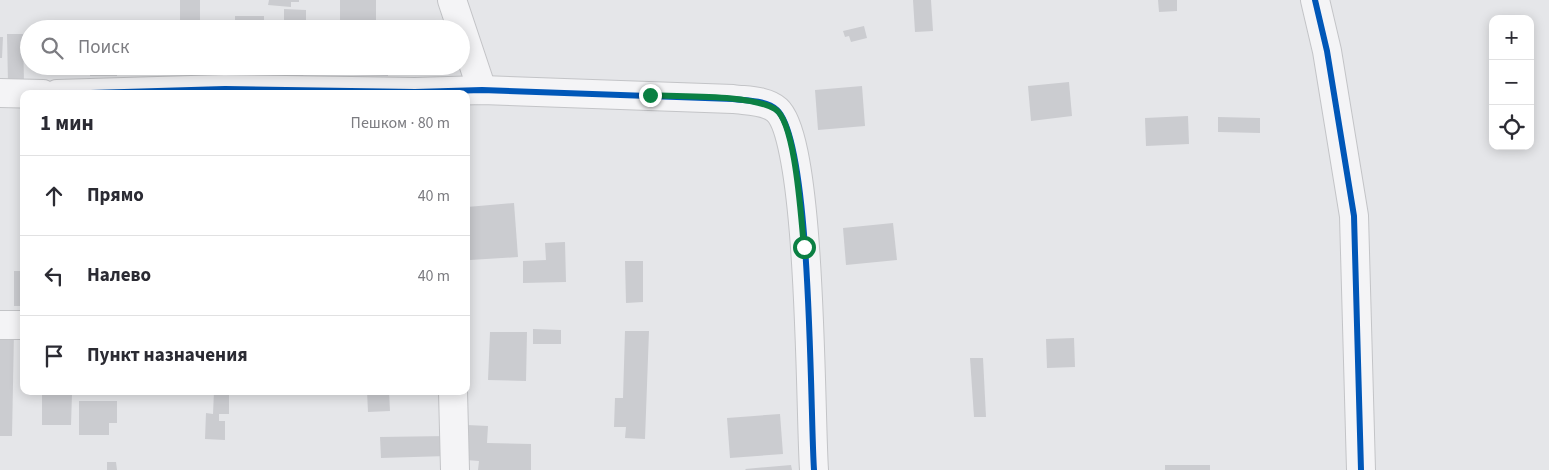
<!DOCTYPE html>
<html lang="ru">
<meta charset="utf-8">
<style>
body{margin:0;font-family:"Source Sans 3",sans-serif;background:#f7f7f7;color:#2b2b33}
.controls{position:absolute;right:15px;top:15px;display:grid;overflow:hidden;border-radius:10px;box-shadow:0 2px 12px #0003}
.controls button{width:45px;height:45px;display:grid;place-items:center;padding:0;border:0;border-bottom:1px solid #e1e1e2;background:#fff;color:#2b2b33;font:25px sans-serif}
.stop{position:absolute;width:15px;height:15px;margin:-11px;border:4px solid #0b8043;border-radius:50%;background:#fff}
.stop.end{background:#0b8043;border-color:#fff;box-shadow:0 1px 5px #0008}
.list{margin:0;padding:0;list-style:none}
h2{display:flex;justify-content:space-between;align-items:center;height:65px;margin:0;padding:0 20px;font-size:21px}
h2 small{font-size:16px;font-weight:400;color:#7c7c81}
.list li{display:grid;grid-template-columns:32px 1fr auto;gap:15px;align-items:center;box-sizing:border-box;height:80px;padding:0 20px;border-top:1px solid #e1e1e2}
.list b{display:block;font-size:19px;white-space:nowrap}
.list em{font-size:16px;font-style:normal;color:#7c7c81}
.icon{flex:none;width:28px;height:28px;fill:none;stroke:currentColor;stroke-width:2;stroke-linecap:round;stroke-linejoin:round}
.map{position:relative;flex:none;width:1549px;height:470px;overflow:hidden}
.search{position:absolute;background:#fff;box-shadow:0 2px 12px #0003;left:20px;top:20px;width:450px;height:55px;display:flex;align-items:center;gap:12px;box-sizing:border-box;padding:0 18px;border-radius:28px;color:#7c7c81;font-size:19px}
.panel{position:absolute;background:#fff;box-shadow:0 2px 12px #0003;left:20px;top:90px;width:450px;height:305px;border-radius:10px}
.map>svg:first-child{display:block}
.building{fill:#cbccd0}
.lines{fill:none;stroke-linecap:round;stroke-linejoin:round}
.minor-casing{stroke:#c3c4c7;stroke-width:30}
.minor{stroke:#f4f4f6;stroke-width:28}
.cycleway-casing{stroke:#f4f4f8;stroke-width:9}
.cycleway{stroke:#0057b8;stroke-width:6}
.route{stroke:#0b8043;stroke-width:6}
</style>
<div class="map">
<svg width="1549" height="470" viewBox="0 0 1549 470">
<rect width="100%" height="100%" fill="#e5e6e9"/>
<!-- building -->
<g class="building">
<polygon points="180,0 200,0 200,29 180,28"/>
<polygon points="269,0 299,0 299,2 291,2 291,7 268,5"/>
<rect x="340" y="0" width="36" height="29"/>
<polygon points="913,0 931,0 933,31 915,32"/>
<polygon points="1158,0 1177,0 1177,11 1159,12"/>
<polygon points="284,9 306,10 306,29 284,29"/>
<rect x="235" y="16" width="29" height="13"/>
<polygon points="445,25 445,29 425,29 424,26"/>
<polygon points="864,26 867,38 851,42 849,36 845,37 843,31"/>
<polygon points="7,34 23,34 24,83 8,83"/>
<polygon points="0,37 3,37 2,58 0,58"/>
<rect x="90" y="66" width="27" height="10"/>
<polygon points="167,66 201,66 201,75 168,75"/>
<polygon points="203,66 264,66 263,76 202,75"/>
<polygon points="270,66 304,66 303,81 269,80"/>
<polygon points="319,66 388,66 388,76 319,74"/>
<polygon points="1069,82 1072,116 1031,121 1028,86"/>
<polygon points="862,86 865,126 818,130 815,90"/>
<polygon points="1188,116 1189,144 1146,146 1145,118"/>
<polygon points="1218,117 1260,118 1260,133 1218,132"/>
<polygon points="514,203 518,257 470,260 467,207"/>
<polygon points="893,223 897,260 846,265 843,228"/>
<polygon points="565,242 566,282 523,283 523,261 546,260 545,243"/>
<polygon points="625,261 643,261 643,302 626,303"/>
<rect x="14" y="271" width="10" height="35"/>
<polygon points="533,329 561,330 561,344 533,344"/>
<polygon points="625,331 649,331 645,439 625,438 626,427 614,427 615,398 623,398"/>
<polygon points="0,332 14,332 12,436 0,436"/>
<polygon points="490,332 527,332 526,381 488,380"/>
<polygon points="1074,338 1075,367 1047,368 1046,339"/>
<polygon points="970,358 983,358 986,417 974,417"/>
<polygon points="214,391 229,391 229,414 219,414 219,421 225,421 225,440 205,439 206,413 213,414"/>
<polygon points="367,391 389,391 390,411 368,412"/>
<polygon points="42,392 72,393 71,425 42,425"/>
<polygon points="79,401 117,401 117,423 109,423 109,435 79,435"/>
<polygon points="780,414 783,454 730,458 727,418"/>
<polygon points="467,425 488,426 487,443 531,444 531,470 478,470 479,461 466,460"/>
<polygon points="447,436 447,456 381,458 380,437"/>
<polygon points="107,462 116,462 117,470 107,470"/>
<polygon points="791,465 792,470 746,470 745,469"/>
<rect x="1165" y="465" width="45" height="5"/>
</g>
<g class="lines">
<defs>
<g id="minor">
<polyline points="452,0 482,90"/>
<polyline points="1315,0 1327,51 1354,216 1361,470"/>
<polyline points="0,93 43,94"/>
<path d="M57,94L225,89L415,92L482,90L733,99C747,101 766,100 777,110C812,142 810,412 814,470"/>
<polyline points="0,325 24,325"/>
<polyline points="453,391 455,470"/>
</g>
</defs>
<!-- minor casing -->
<use href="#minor" class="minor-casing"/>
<!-- minor -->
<use href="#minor" class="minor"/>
<defs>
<g id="cycleway">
<polyline points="1315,0 1327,51 1354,216 1361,470"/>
<path d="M57,94L225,89L415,92L482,90L733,99C747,101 766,100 777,110C812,142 810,412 814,470"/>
</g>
</defs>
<!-- cycleway casing -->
<use href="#cycleway" class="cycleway-casing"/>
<!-- cycleway -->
<use href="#cycleway" class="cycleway"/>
</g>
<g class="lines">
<!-- route -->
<path class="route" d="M650,95C681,97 750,94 775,109C796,122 801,221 804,247"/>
</g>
</svg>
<div class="controls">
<button>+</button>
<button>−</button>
<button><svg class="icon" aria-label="locate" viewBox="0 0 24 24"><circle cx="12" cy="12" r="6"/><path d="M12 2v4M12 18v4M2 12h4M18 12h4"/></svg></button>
</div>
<div class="stop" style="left:804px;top:247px"></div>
<div class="stop end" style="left:650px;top:95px"></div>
<div class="search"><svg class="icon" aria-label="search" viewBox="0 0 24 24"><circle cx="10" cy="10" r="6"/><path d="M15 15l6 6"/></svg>Поиск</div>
<section class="panel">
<h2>1 мин<small>Пешком · 80 m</small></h2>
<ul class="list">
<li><svg class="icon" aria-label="ahead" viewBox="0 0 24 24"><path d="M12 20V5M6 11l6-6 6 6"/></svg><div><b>Прямо</b></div><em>40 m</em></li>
<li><svg class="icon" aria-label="left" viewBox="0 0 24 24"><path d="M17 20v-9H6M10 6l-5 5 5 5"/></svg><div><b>Налево</b></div><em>40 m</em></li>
<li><svg class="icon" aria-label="arrive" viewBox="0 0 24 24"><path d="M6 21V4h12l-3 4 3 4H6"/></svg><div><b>Пункт назначения</b></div></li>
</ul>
</section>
</div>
